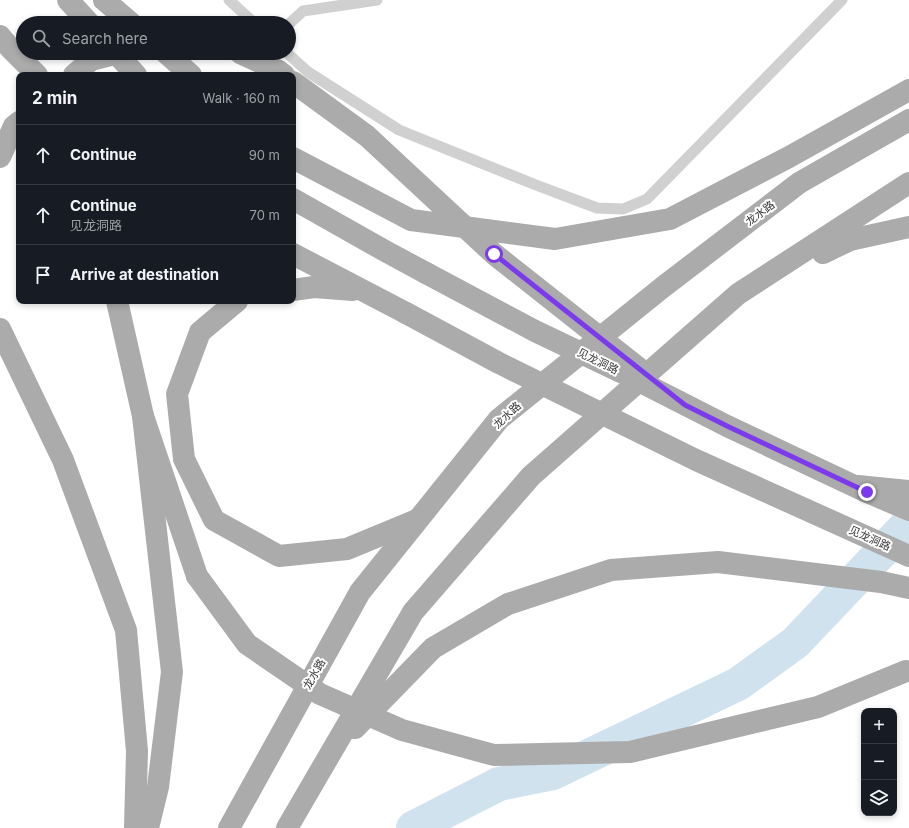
<!DOCTYPE html>
<meta charset="utf-8">
<style>
body{margin:0;font-family:Inter,"Noto Sans SC",sans-serif;background:#242831;color:#f1f3f6}
.controls{position:absolute;right:12px;bottom:12px;display:grid;overflow:hidden;border-radius:8px;box-shadow:0 2px 6px #0003}
.controls button{width:36px;height:36px;display:grid;place-items:center;padding:0;border:0;border-bottom:1px solid #363941;background:#171b24;color:#f1f3f6;font:20px sans-serif}
.stop{position:absolute;width:12px;height:12px;margin:-9px;border:3px solid #7c3aed;border-radius:50%;background:#fff}
.stop.end{background:#7c3aed;border-color:#fff;box-shadow:0 1px 4px #0008}
.list{margin:0;padding:0;list-style:none}
h2{display:flex;justify-content:space-between;align-items:center;height:52px;margin:0;padding:0 16px;font-size:17px}
h2 small{font-size:13px;font-weight:400;color:#9ea1a6}
.list li{display:grid;grid-template-columns:26px 1fr auto;gap:12px;align-items:center;box-sizing:border-box;height:60px;padding:0 16px;border-top:1px solid #363941}
.list b{display:block;font-size:15px;white-space:nowrap}
.list p{margin:0;font-size:13px;white-space:nowrap;color:#9ea1a6}
.list em{font-size:13px;font-style:normal;color:#9ea1a6}
.icon{flex:none;width:22px;height:22px;fill:none;stroke:currentColor;stroke-width:2;stroke-linecap:round;stroke-linejoin:round}
.map{position:relative;flex:none;width:909px;height:828px;overflow:hidden}
.search{position:absolute;background:#171b24;box-shadow:0 2px 6px #0003;left:16px;top:16px;width:280px;height:44px;display:flex;align-items:center;gap:10px;box-sizing:border-box;padding:0 14px;border-radius:22px;color:#9ea1a6;font-size:15px}
.panel{position:absolute;background:#171b24;box-shadow:0 2px 6px #0003;left:16px;top:72px;width:280px;height:232px;border-radius:8px}
.map>svg:first-child{display:block}
.lines{fill:none;stroke-linecap:round;stroke-linejoin:round}
.river{stroke:#cfe2ee;stroke-width:34}
.service{stroke:#d0d0d0;stroke-width:11}
.primary{stroke:#ababab;stroke-width:22}
.primary-bridge{stroke:#ababab;stroke-width:22}
.route{stroke:#7c3aed;stroke-width:5}
.labels{text-anchor:middle;stroke-width:4;stroke-linejoin:round;paint-order:stroke}
.street-label{font-size:11px;fill:#333;stroke:#fff}
</style>
<div class="map">
<svg width="909" height="828" viewBox="0 0 909 828">
<rect width="100%" height="100%" fill="#fff"/>
<g class="lines">
<!-- river -->
<polyline class="river" points="413,828 499,784 553,773 738,684 795,643 909,523"/>
<!-- service -->
<g class="service">
<polyline points="229,0 254,23"/>
<polyline points="289,24 303,11 377,0"/>
<polyline points="287,53 308,72 399,130 536,185 597,208 623,209 647,199 842,0"/>
</g>
<!-- primary -->
<g class="primary">
<polyline points="68,0 89,23"/>
<polyline points="104,0 131,23"/>
<polyline points="0,36 11,49 37,75"/>
<polyline points="116,53 136,75"/>
<polyline points="166,53 191,75"/>
<polyline points="240,53 279,71 284,75"/>
<polyline points="0,157 14,126 19,122"/>
<polyline points="293,158 411,220 555,239 670,219 789,157 909,90"/>
<polyline points="293,199 387,252 426,273"/>
<polyline points="823,253 850,240 909,227"/>
<polyline points="293,254 406,313"/>
<polyline points="293,290 314,287 353,290"/>
<polyline points="117,301 143,416 197,576"/>
<polyline points="237,301 200,332 177,394 184,459 214,520 279,556 347,549 417,520"/>
<polyline points="0,329 63,460 126,630 137,751 135,828"/>
<polyline points="143,416 172,672 158,787 148,828"/>
<polyline points="858,486 909,491"/>
<polyline points="355,728 433,648 508,604 611,570 718,562 881,582 909,588"/>
<polyline points="229,828 360,592 499,419 663,287 799,183 909,120"/>
<polyline points="287,828 413,612 531,476 738,294 909,183"/>
</g>
<!-- primary-bridge -->
<g class="primary-bridge">
<polyline points="74,75 91,60 118,53"/>
<polyline points="293,82 367,136 494,254 646,374"/>
<polyline points="426,273 535,331 621,372 727,426 867,492 909,510"/>
<polyline points="406,313 499,363 696,460 909,556"/>
<polyline points="197,576 247,644 320,694 402,730 494,755 630,752 818,707 906,671"/>
</g>
</g>
<g class="lines">
<!-- route -->
<polyline class="route" points="494,254 685,405 727,426 867,492"/>
</g>
<g class="labels">
<!-- street labels -->
<g class="street-label">
<text transform="translate(760 213) rotate(-37)" y="4">龙水路</text>
<text transform="translate(598 361) rotate(26)" y="4">见龙洞路</text>
<text transform="translate(507 415) rotate(-43)" y="4">龙水路</text>
<text transform="translate(870 538) rotate(24)" y="4">见龙洞路</text>
<text transform="translate(314 674) rotate(-61)" y="4">龙水路</text>
</g>
</g>
</svg>
<div class="controls">
<button>+</button>
<button>−</button>
<button><svg class="icon" aria-label="layers" viewBox="0 0 24 24"><path d="M12 4l9 5-9 5-9-5zM3 14l9 5 9-5"/></svg></button>
</div>
<div class="stop" style="left:494px;top:254px"></div>
<div class="stop end" style="left:867px;top:492px"></div>
<div class="search"><svg class="icon" aria-label="search" viewBox="0 0 24 24"><circle cx="10" cy="10" r="6"/><path d="M15 15l6 6"/></svg>Search here</div>
<section class="panel">
<h2>2 min<small>Walk · 160 m</small></h2>
<ul class="list">
<li><svg class="icon" aria-label="ahead" viewBox="0 0 24 24"><path d="M12 20V5M6 11l6-6 6 6"/></svg><div><b>Continue</b></div><em>90 m</em></li>
<li><svg class="icon" aria-label="ahead" viewBox="0 0 24 24"><path d="M12 20V5M6 11l6-6 6 6"/></svg><div><b>Continue</b><p>见龙洞路</p></div><em>70 m</em></li>
<li><svg class="icon" aria-label="arrive" viewBox="0 0 24 24"><path d="M6 21V4h12l-3 4 3 4H6"/></svg><div><b>Arrive at destination</b></div></li>
</ul>
</section>
</div>
